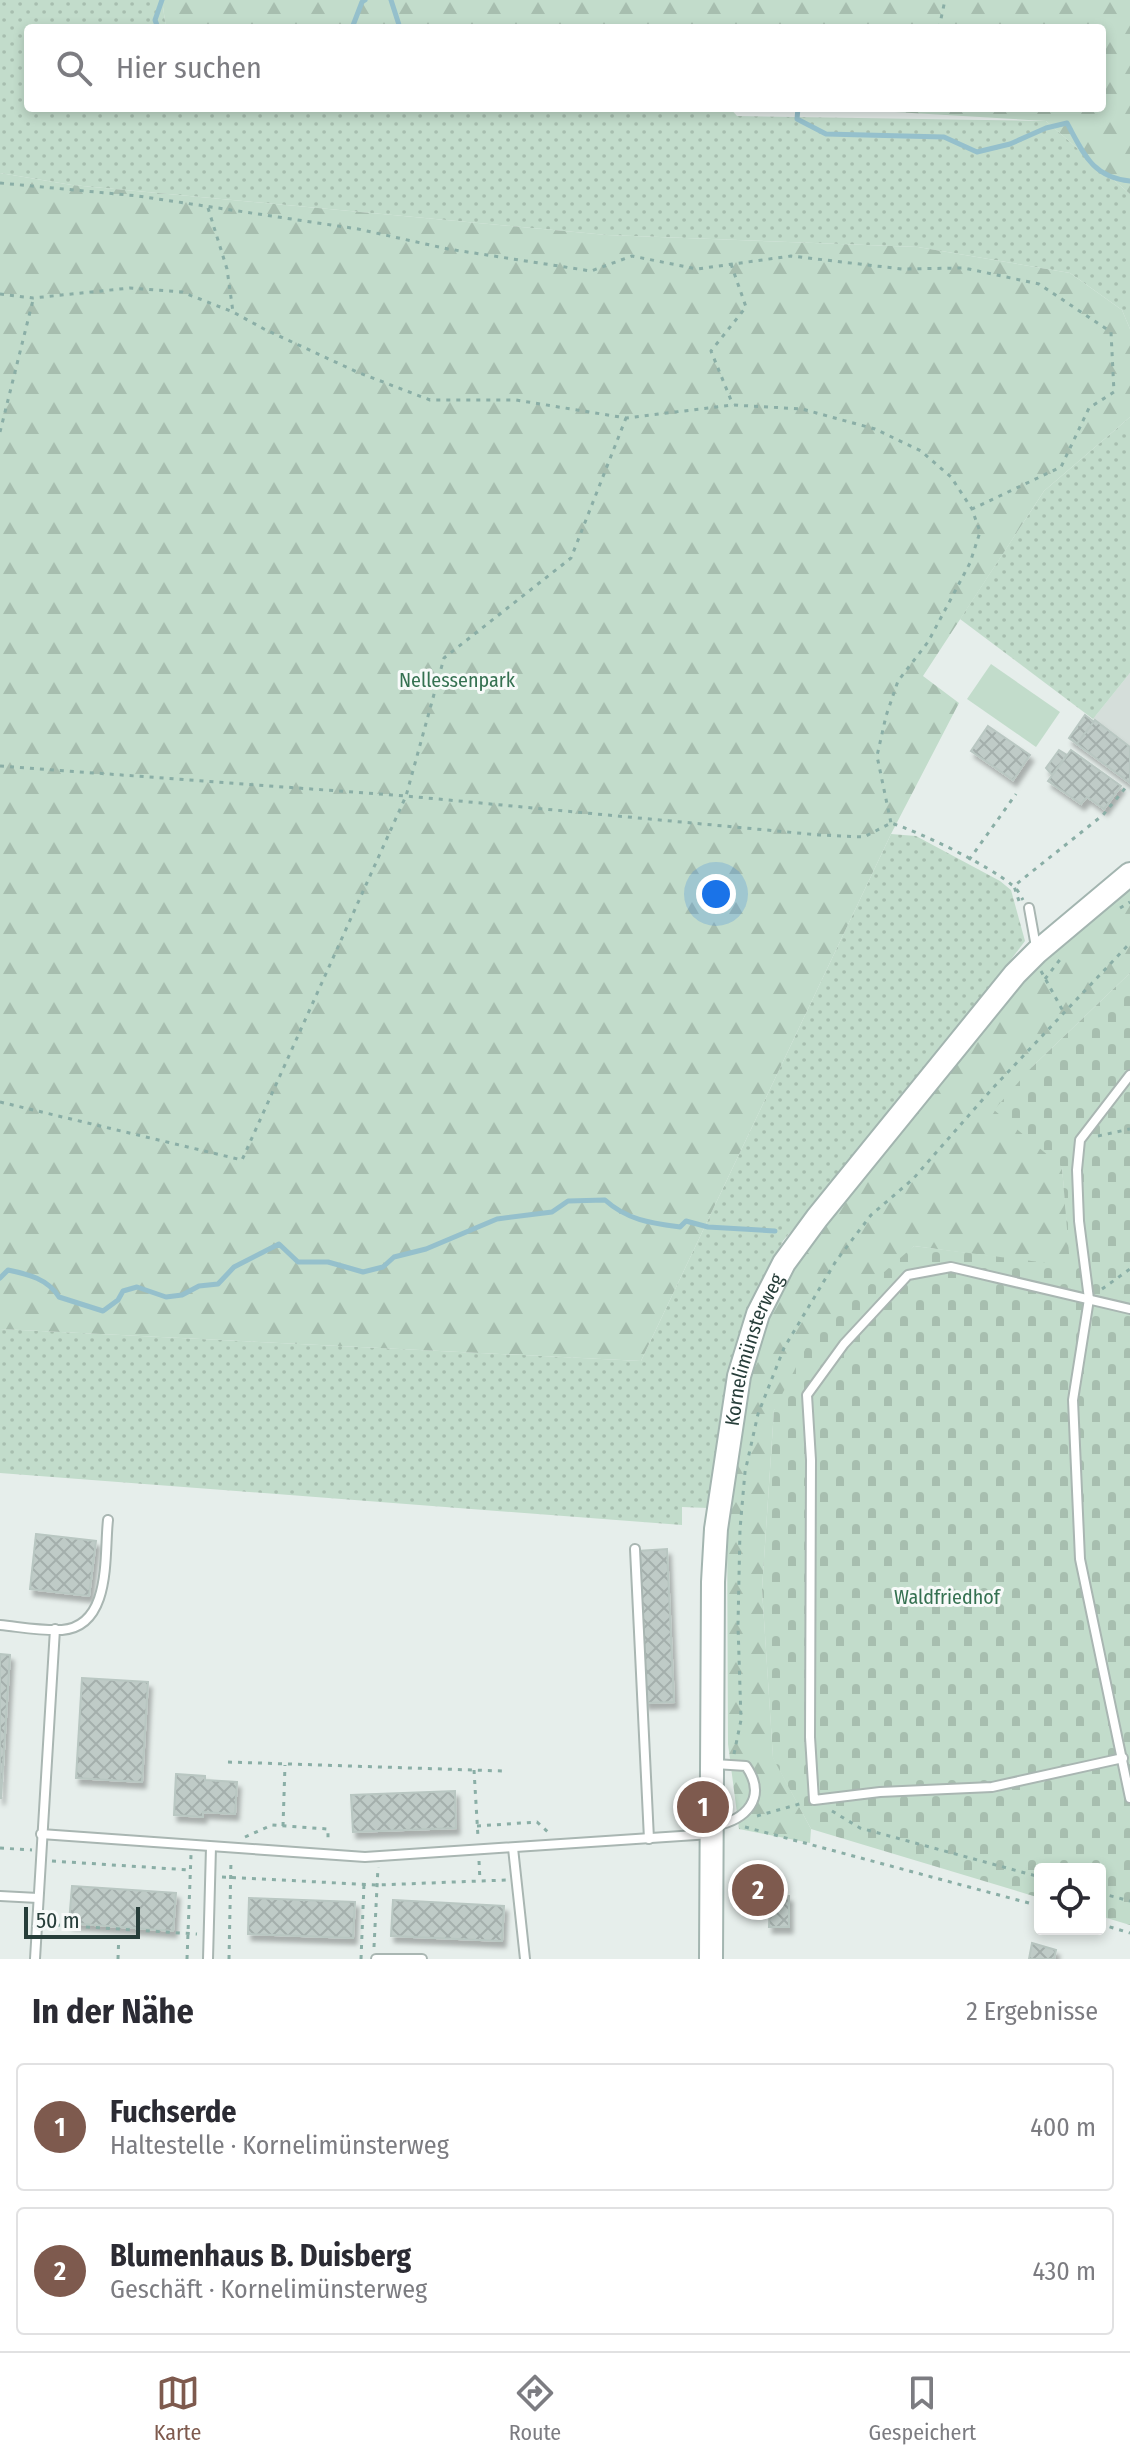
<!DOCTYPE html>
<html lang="de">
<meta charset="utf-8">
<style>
body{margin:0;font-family:"Fira Sans Condensed",sans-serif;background:#f2f2f3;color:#2b2b33}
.controls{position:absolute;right:24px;bottom:24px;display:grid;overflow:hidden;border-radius:8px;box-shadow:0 4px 12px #0003}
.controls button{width:72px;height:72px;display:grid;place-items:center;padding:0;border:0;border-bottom:2px solid #e1e1e2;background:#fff;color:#2b2b33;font:40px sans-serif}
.scale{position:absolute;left:24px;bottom:20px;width:116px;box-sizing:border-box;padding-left:8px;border:4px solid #273e3a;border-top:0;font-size:22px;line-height:28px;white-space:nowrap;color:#273e3a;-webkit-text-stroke:6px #f7faf9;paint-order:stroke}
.you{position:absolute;left:716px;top:894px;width:28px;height:28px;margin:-20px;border:6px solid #fff;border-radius:50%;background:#1a73e8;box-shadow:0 0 0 12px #1a73e833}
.badge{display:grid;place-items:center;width:52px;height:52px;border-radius:50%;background:#7e5a4e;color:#fff;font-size:26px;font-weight:700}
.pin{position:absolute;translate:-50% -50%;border:4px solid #fff;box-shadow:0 2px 8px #0006}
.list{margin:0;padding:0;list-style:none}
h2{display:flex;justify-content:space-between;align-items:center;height:104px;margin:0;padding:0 32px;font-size:34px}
h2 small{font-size:26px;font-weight:400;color:#7c7c81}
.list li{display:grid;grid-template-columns:52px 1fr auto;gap:24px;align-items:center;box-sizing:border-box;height:128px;margin:0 16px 16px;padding:0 16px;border:2px solid #e1e1e2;border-radius:8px}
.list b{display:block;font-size:30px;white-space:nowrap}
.list p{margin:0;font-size:26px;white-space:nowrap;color:#7c7c81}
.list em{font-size:26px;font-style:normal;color:#7c7c81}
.icon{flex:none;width:44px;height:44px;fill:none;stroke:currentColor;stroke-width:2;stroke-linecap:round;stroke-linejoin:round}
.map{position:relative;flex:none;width:1130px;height:1959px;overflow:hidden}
.search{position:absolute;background:#fff;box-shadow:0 4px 12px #0003;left:24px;right:24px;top:24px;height:88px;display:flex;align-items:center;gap:20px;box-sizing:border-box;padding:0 28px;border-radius:8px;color:#7c7c81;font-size:30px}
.sheet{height:392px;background:#fff}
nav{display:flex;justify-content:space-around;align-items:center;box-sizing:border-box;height:112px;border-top:2px solid #e1e1e2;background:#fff;font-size:22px;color:#7c7c81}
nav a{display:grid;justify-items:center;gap:4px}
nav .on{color:#7e5a4e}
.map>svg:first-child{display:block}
.built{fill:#d5deda}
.green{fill:url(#green-dots)}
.forest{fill:url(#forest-firs)}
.cemetery{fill:url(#cemetery-stones)}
.pitch{fill:#c2dccb}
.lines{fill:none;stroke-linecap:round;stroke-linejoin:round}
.stream{stroke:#95c0cc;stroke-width:5}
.building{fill:url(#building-cross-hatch);stroke:#b9c7c2;stroke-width:2;filter:url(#shadow)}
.lane-casing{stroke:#a9b6b2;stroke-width:12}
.secondary-casing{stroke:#a3b5b0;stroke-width:26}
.path{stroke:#8aaea6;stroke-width:3;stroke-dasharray:4 6;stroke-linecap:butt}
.lane{stroke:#fff;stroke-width:8}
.secondary{stroke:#fff;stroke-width:22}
.labels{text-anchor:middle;stroke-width:6;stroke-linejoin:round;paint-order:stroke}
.park-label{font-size:20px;fill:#357151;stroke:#f7faf9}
.street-label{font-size:20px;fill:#273e3a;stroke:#f7faf9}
</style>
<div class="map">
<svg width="1130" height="1959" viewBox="0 0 1130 1959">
<defs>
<pattern id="green-dots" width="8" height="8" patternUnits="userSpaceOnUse" patternTransform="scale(2)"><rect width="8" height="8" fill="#c2dccb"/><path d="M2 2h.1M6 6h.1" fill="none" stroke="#a7beaf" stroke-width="1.8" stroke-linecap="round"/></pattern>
<pattern id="forest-firs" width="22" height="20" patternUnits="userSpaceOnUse" patternTransform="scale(2)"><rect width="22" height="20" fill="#c2dccb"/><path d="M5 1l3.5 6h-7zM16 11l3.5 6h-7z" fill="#a7beaf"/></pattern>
<pattern id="cemetery-stones" width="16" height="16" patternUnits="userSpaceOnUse" patternTransform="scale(2)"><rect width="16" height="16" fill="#c2dccb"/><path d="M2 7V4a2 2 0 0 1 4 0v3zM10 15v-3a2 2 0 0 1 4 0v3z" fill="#a7beaf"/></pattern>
<pattern id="building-cross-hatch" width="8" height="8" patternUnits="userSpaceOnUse" patternTransform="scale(2)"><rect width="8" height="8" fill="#bfcbc7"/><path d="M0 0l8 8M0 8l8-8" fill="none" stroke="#a4afac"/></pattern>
<filter id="shadow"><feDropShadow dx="3.5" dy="6" stdDeviation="2" flood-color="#0004"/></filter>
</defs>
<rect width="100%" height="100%" fill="#e6eeeb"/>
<!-- built -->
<polygon class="built" points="1130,673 1130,746 1093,719"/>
<!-- green -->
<g class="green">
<polygon points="0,0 162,0 166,28 28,28 28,108 730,108 737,116 1046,121 1130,194 1130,329 1122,310 1070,273 918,247 607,235 72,185 0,173"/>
<polygon points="1130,417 1130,673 1093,719 960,619 1044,491"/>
<polygon points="891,834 916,836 1000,881 1011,890 1025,941 961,1026 783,1241 753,1298 729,1367 708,1508 682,1507 682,1525 0,1473 0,1329 641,1361"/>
</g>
<!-- forest -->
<g class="forest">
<polygon points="162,0 1130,0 1130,194 1046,121 827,108 1102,108 1102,28 166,28"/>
<polygon points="0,173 72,185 607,235 918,247 1070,273 1122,310 1130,329 1130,417 1044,491 923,676 959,703 891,834 641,1361 0,1329"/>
<polygon points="1130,882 1130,973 1032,1067 1062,1167 1071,1267 914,1246 774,1410 762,1589 773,1757 811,1829 810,1843 739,1829 728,1744 727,1509 747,1382 765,1319 791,1268 1036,961"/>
</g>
<!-- cemetery -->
<polygon class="cemetery" points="1130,973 1130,1925 1100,1916 1100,1869 1040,1869 1040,1898 811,1829 773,1758 762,1589 774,1410 813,1334 914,1246 1070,1266 1062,1167 994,1110 1032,1067"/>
<!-- pitch -->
<polygon class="pitch" points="991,664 1060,712 1036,747 967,699"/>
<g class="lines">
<!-- stream -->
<g class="stream">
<polyline points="391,0 400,28"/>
<polyline points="158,28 155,20 162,0"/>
<polyline points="352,28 362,2 365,0"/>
<path d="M798,108L797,119L826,134L944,137L977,152L1010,144L1046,128L1067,123C1084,154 1092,177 1130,181"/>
<path d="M0,1278L8,1270C28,1274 48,1279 59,1297L103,1311L118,1300L123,1291L137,1287L166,1297L182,1295L199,1286L218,1284L234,1267L279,1244L298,1262H328L363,1272L383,1267L394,1257L426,1249L497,1219L552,1212L568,1201L605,1200C627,1220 651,1223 680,1227L686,1221L708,1227L775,1231"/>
</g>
</g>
<!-- building -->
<g class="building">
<polygon points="1085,715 1094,722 1077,744 1069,738"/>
<polygon points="1095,720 1130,747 1130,783 1077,744"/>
<polygon points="988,726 1030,755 1013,780 971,751"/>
<polygon points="1059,750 1067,755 1052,775 1046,768"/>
<polygon points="1071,750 1121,786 1104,809 1087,797 1081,804 1048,781"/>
<polygon points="36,1534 96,1541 89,1596 30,1589"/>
<polygon points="667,1549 674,1702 645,1703 638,1551"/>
<polygon points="0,1654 10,1655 1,1798 0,1798"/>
<polygon points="82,1678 148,1682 142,1782 76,1778"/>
<polygon points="176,1774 205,1776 205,1780 237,1782 235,1814 203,1812 203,1817 174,1815"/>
<polygon points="455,1791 456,1828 353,1832 351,1795"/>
<polygon points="748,1872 770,1873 769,1896 789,1896 789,1927 769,1927 770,1906 747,1906"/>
<polygon points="72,1886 176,1893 173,1931 69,1923"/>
<polygon points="249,1898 355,1902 353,1938 248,1934"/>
<polygon points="393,1900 504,1906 502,1941 391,1936"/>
<polygon points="1032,1943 1056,1950 1054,1959 1029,1959"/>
</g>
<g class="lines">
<defs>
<g id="lane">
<polyline points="1029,908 1036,947"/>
<polyline points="1130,1075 1080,1140 1077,1170 1079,1221 1089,1299 1073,1400 1080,1559 1130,1798"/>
<polyline points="635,1549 649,1839"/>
<path d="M0,1625C20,1627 42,1631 62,1630C112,1626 104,1555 108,1520"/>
<polyline points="1123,1758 992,1787 880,1792 814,1800 810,1737 811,1460 807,1395 844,1344 908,1275 951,1267 1130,1309"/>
<path d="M714,1826C746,1820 768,1798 746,1766L715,1764"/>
<polyline points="41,1834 365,1857 711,1834"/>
<polyline points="513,1848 525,1959"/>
<polyline points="0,1896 38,1898"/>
<polyline points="35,1959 55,1629"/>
<polyline points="208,1959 211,1847"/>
<polyline points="376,1959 422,1959"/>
</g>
<g id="secondary">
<path id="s1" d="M711,1959L713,1582L716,1529L739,1376L758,1314L784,1263L817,1218L1015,974L1037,952L1130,874"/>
</g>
</defs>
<!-- lane casing -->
<use href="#lane" class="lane-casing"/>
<!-- secondary casing -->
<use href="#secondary" class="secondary-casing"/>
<!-- path -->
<g class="path">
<polyline points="939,28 945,0"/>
<polyline points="0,183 138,196 358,229 448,249 591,271 632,256 697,269 791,256 902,269 964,268 1039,284 1111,332 1114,392 1089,408 1061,467 972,509"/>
<polyline points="208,208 227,269 233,312"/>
<polyline points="731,264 746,307 711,351 733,405"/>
<polyline points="0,294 33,298 130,288 182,292 233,312 264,329 357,372 430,400 516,400 626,418 733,405 802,409 875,429 921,451 951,477 972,509 980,532 970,563 928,642 898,681 886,716 877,756 891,823"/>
<polyline points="0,432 33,300"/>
<path d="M0,766L406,796L819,835L864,837L891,823C920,832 988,865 1012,885C1017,888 1020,895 1023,900"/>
<polyline points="969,860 1016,794"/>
<polyline points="1019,901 1014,886 1103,815 1127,786"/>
<polyline points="1120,908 1130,902"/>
<polyline points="1041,971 1064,1013"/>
<polyline points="1045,979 1062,957"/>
<polyline points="0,1102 242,1160 406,796 444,658 571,558 626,418"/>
<polyline points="1098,1136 1130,1129"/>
<polyline points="1102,1289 1130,1269"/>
<polyline points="734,1754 741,1720 738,1625 740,1529 745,1472 758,1414 784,1348 836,1261 871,1215 913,1179 991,1090 1130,943"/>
<polyline points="228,1762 503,1771"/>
<polyline points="474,1770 478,1837"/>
<polyline points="832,1811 860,1828 1040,1877"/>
<polyline points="757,1816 803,1803"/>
<polyline points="283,1826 285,1765"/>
<polyline points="477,1826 537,1822 549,1833"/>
<polyline points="745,1827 1040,1906"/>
<polyline points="245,1837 272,1825 328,1829 328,1843"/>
<polyline points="0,1848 32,1850"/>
<polyline points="52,1861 190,1870"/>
<polyline points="479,1861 480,1881"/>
<polyline points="222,1877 377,1885 506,1880"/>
<polyline points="1100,1893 1130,1901"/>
<polyline points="1100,1924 1130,1933"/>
<polyline points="56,1925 197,1934"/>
<polyline points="374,1947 378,1867"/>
<polyline points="118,1959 119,1931"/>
<polyline points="187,1959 191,1855"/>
<polyline points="229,1959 231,1859"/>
<polyline points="361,1959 364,1884"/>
</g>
<!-- lane -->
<use href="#lane" class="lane"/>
<!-- secondary -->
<use href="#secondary" class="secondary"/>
</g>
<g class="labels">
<!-- park labels -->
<g class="park-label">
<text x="457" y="687">Nellessenpark</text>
<text x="947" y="1604">Waldfriedhof</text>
</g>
<!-- street labels -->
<g class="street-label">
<text dy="7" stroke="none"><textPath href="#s1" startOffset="614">Kornelimünsterweg</textPath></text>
</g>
</g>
</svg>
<div class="controls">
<button><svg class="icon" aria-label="locate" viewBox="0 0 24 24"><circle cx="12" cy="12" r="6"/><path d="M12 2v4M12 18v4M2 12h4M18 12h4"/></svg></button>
</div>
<div class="scale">50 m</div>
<div class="you"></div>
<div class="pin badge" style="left:703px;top:1807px">1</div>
<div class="pin badge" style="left:758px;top:1890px">2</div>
<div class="search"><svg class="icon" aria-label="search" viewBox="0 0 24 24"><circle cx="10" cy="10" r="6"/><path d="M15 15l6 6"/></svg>Hier suchen</div>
</div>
<section class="sheet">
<h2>In der Nähe<small>2 Ergebnisse</small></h2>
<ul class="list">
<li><span class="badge">1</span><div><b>Fuchserde</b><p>Haltestelle · Kornelimünsterweg</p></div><em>400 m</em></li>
<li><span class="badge">2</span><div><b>Blumenhaus B. Duisberg</b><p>Geschäft · Kornelimünsterweg</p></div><em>430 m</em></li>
</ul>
</section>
<nav>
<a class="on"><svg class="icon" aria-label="map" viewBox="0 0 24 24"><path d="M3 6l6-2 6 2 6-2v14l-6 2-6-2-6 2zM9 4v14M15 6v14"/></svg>Karte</a>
<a><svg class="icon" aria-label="directions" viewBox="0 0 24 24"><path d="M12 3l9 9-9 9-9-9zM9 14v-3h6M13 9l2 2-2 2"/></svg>Route</a>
<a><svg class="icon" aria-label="saved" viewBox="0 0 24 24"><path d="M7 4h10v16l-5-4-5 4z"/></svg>Gespeichert</a>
</nav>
